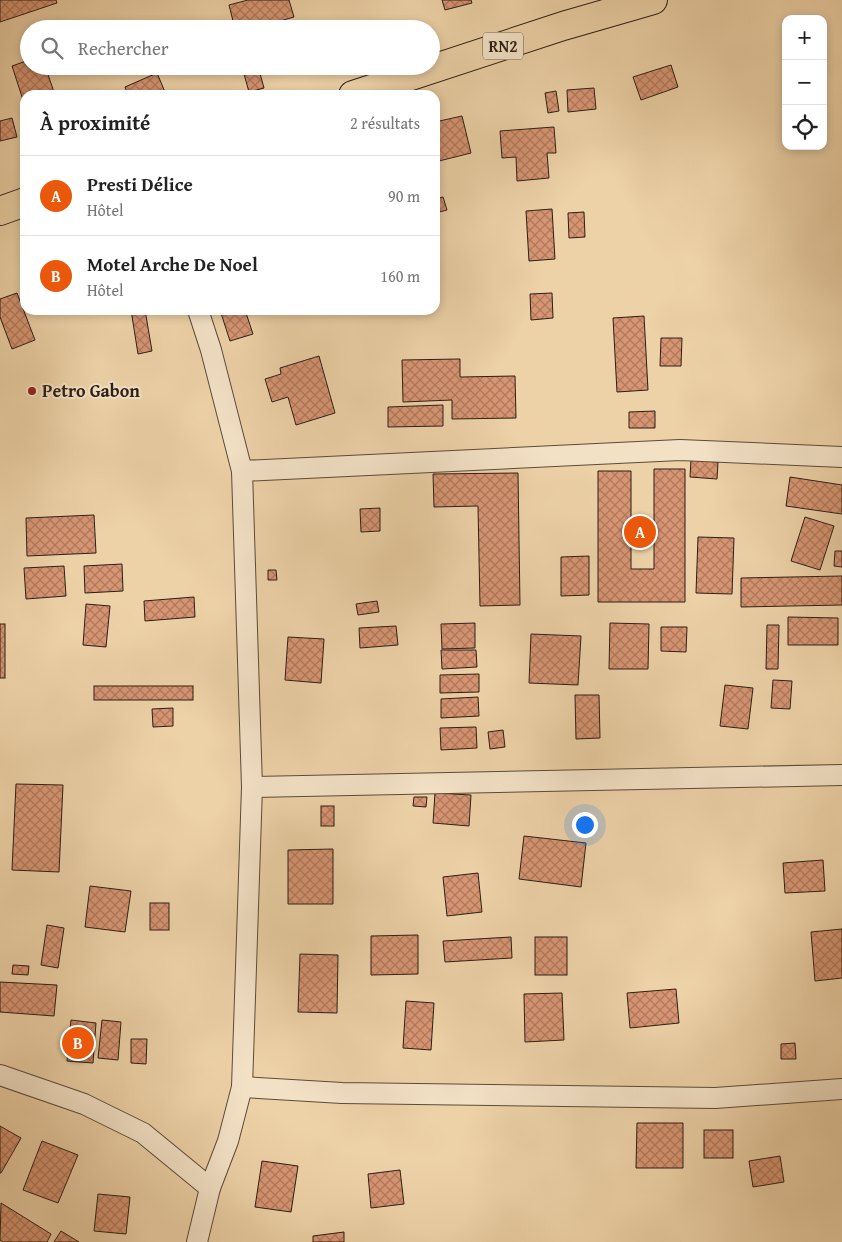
<!DOCTYPE html>
<html lang="fr">
<meta charset="utf-8">
<style>
body{margin:0;font-family:"Gentium Book Plus",serif;background:#f2f2f2;color:#222}
.controls{position:absolute;right:15px;top:15px;display:grid;overflow:hidden;border-radius:10px;box-shadow:0 2px 8px #0003}
.controls button{width:45px;height:45px;display:grid;place-items:center;padding:0;border:0;border-bottom:1px solid #e0e0e0;background:#fff;color:#222;font:25px sans-serif}
.you{position:absolute;left:584px;top:824px;width:18px;height:18px;margin:-12px;border:4px solid #fff;border-radius:50%;background:#1a73e8;box-shadow:0 0 0 8px #1a73e833}
.badge{display:grid;place-items:center;width:32px;height:32px;border-radius:50%;background:#ea580c;color:#fff;font-size:16px;font-weight:700}
.pin{position:absolute;translate:-50% -50%;border:2px solid #fff;box-shadow:0 1px 5px #0006}
.list{margin:0;padding:0;list-style:none}
h2{display:flex;justify-content:space-between;align-items:center;height:65px;margin:0;padding:0 20px;font-size:21px}
h2 small{font-size:16px;font-weight:400;color:#767676}
.list li{display:grid;grid-template-columns:32px 1fr auto;gap:15px;align-items:center;box-sizing:border-box;height:80px;padding:0 20px;border-top:1px solid #e0e0e0}
.list b{display:block;font-size:19px;white-space:nowrap}
.list p{margin:0;font-size:16px;white-space:nowrap;color:#767676}
.list em{font-size:16px;font-style:normal;color:#767676}
.icon{flex:none;width:28px;height:28px;fill:none;stroke:currentColor;stroke-width:2;stroke-linecap:round;stroke-linejoin:round}
.map{position:relative;flex:none;width:842px;height:1242px;overflow:hidden}
.search{position:absolute;background:#fff;box-shadow:0 2px 8px #0003;left:20px;top:20px;width:420px;height:55px;display:flex;align-items:center;gap:12px;box-sizing:border-box;padding:0 18px;border-radius:28px;color:#767676;font-size:19px}
.panel{position:absolute;background:#fff;box-shadow:0 2px 8px #0003;left:20px;top:90px;width:420px;height:225px;border-radius:15px}
.map>svg:first-child{display:block}
.building{fill:url(#building-cross-hatch);stroke:#2c1e14}
.lines{fill:none;stroke-linecap:round;stroke-linejoin:round}
.street-casing{stroke:#5c4b39;stroke-width:22}
.highway-casing{stroke:#2c1e14;stroke-width:30}
.street{stroke:#f3e1c6;stroke-width:20}
.highway{stroke:#edd1a7;stroke-width:28}
.poi-dot{fill:#8f2418;stroke:#f3e1c6;stroke-width:2}
.labels{text-anchor:middle;stroke-width:4;stroke-linejoin:round;paint-order:stroke}
.shield{fill:#f3e1c6;stroke:#685849;stroke-width:1}
.shield-label{font-size:16px;font-weight:bold;fill:#2c1e14}
.poi-label{font-size:18px;font-weight:bold;fill:#2c1e14;stroke:#f3e1c6;text-anchor:start}
</style>
<div class="map">
<svg width="842" height="1242" viewBox="0 0 842 1242">
<defs>
<pattern id="building-cross-hatch" width="8" height="8" patternUnits="userSpaceOnUse" patternTransform="scale(1.25)"><rect width="8" height="8" fill="#d89573"/><path d="M0 0l8 8M0 8l8-8" fill="none" stroke="#af795d"/></pattern>
</defs>
<rect width="100%" height="100%" fill="#edd1a7"/>
<filter id="stains"><feTurbulence type="fractalNoise" baseFrequency=".004" numOctaves="4"/><feColorMatrix values="0 0 0 0 .2 0 0 0 0 .09 0 0 0 0 .02 0 0 0 .5 -.17"/></filter>
<radialGradient id="worn" r=".72"><stop offset=".6" stop-color="#630" stop-opacity="0"/><stop offset="1" stop-color="#630" stop-opacity=".3"/></radialGradient>
<!-- building -->
<g class="building">
<polygon points="0,0 56,0 57,3 0,22"/>
<polygon points="248,0 289,0 294,17 252,29 235,29 229,5"/>
<polygon points="442,0 471,0 472,3 445,10"/>
<polygon points="29,60 29,66 45,66 55,95 25,95 25,106 12,66"/>
<polygon points="671,65 678,87 641,100 633,77"/>
<polygon points="259,70 264,88 249,92 244,74"/>
<polygon points="157,73 165,92 157,95 128,95 125,87"/>
<polygon points="594,88 596,109 568,112 567,90"/>
<polygon points="556,91 559,111 548,113 545,93"/>
<polygon points="462,116 471,153 439,161 435,144 435,122"/>
<polygon points="12,118 17,137 0,141 0,121"/>
<polygon points="554,127 556,153 547,153 549,178 517,181 516,157 502,158 500,131"/>
<polygon points="443,197 447,210 435,213 435,199"/>
<polygon points="552,209 555,259 529,261 526,211"/>
<polygon points="584,212 585,237 569,238 568,213"/>
<polygon points="17,293 35,340 12,349 0,317 0,299"/>
<polygon points="552,293 553,318 531,320 530,294"/>
<polygon points="131,310 145,310 152,351 138,354"/>
<polygon points="220,310 245,310 253,334 230,341"/>
<polygon points="644,316 648,390 617,392 613,318"/>
<polygon points="661,338 682,338 681,366 660,366"/>
<polygon points="319,356 335,413 296,425 288,397 272,402 265,379 281,374 280,368"/>
<polygon points="460,359 460,377 515,376 516,418 452,419 452,400 403,402 402,360"/>
<polygon points="443,405 443,426 388,427 388,407"/>
<polygon points="655,411 655,428 629,428 629,412"/>
<polygon points="691,460 718,462 717,479 690,477"/>
<polygon points="654,469 685,469 685,602 598,602 598,471 631,471 631,569 654,569"/>
<polygon points="518,473 520,605 480,606 478,506 434,507 433,474"/>
<polygon points="790,477 842,485 842,514 786,506"/>
<polygon points="380,508 380,531 361,532 360,509"/>
<polygon points="94,515 96,553 27,556 26,518"/>
<polygon points="805,517 834,526 820,570 791,561"/>
<polygon points="698,537 734,538 732,594 696,593"/>
<polygon points="835,551 842,551 842,567 834,566"/>
<polygon points="589,556 589,595 561,596 561,557"/>
<polygon points="122,564 123,591 85,593 84,566"/>
<polygon points="64,566 66,596 26,599 24,568"/>
<polygon points="268,570 276,570 277,580 268,580"/>
<polygon points="842,576 842,605 741,607 741,578"/>
<polygon points="194,597 195,617 145,621 144,601"/>
<polygon points="377,601 379,612 358,615 356,604"/>
<polygon points="86,604 110,606 106,647 83,645"/>
<polygon points="788,617 838,618 838,645 788,645"/>
<polygon points="475,623 475,648 442,649 441,624"/>
<polygon points="610,623 649,624 648,669 609,669"/>
<rect x="0" y="624" width="5" height="54"/>
<polygon points="767,625 779,625 778,669 766,669"/>
<polygon points="396,626 398,645 360,648 359,628"/>
<polygon points="661,627 687,627 686,652 661,651"/>
<polygon points="531,634 581,636 578,685 529,683"/>
<polygon points="288,637 324,639 321,683 285,680"/>
<polygon points="441,650 476,650 477,667 442,669"/>
<polygon points="479,674 479,692 440,693 440,675"/>
<polygon points="773,680 792,681 790,709 771,708"/>
<polygon points="725,685 753,688 748,729 720,726"/>
<rect x="94" y="686" width="99" height="14"/>
<polygon points="575,695 599,695 600,738 576,739"/>
<polygon points="478,697 479,716 441,718 441,699"/>
<polygon points="173,708 173,726 153,727 152,709"/>
<polygon points="476,727 477,748 441,750 440,728"/>
<polygon points="503,730 505,747 490,749 488,732"/>
<polygon points="16,784 63,785 59,872 12,870"/>
<polygon points="435,793 471,795 469,826 433,823"/>
<polygon points="414,797 427,797 426,807 413,806"/>
<rect x="321" y="806" width="13" height="20"/>
<polygon points="524,836 586,843 581,887 519,879"/>
<polygon points="333,849 333,904 288,904 288,850"/>
<polygon points="823,860 825,891 785,893 783,863"/>
<polygon points="478,873 482,912 447,916 443,877"/>
<polygon points="90,886 131,891 125,932 85,927"/>
<rect x="150" y="903" width="19" height="27"/>
<polygon points="47,925 64,928 58,968 41,965"/>
<polygon points="842,929 842,978 815,981 811,932"/>
<polygon points="418,935 418,974 371,975 371,936"/>
<polygon points="511,937 512,958 445,962 443,941"/>
<rect x="535" y="937" width="32" height="38"/>
<polygon points="300,954 338,955 337,1013 298,1012"/>
<polygon points="13,965 29,966 28,975 12,974"/>
<polygon points="0,982 57,985 54,1016 0,1012"/>
<polygon points="676,989 679,1023 630,1028 627,993"/>
<polygon points="562,993 564,1040 525,1042 524,994"/>
<polygon points="406,1001 434,1003 431,1050 403,1048"/>
<polygon points="71,1020 96,1023 93,1063 67,1061"/>
<polygon points="102,1020 121,1022 118,1060 98,1058"/>
<polygon points="131,1039 147,1039 146,1064 131,1063"/>
<polygon points="795,1043 796,1059 781,1059 781,1044"/>
<polygon points="637,1123 683,1123 683,1168 636,1168"/>
<polygon points="0,1126 21,1138 1,1173 0,1173"/>
<rect x="704" y="1130" width="29" height="28"/>
<polygon points="42,1141 78,1155 58,1203 23,1190"/>
<polygon points="780,1156 784,1182 753,1187 749,1161"/>
<polygon points="262,1161 298,1166 291,1212 255,1207"/>
<polygon points="400,1170 404,1204 371,1208 368,1174"/>
<polygon points="98,1194 130,1197 126,1234 94,1231"/>
<polygon points="1,1203 51,1234 47,1242 3,1242 0,1240"/>
<polygon points="61,1231 79,1242 54,1242"/>
<polygon points="344,1232 344,1242 313,1242 313,1236"/>
</g>
<g class="lines">
<defs>
<g id="street">
<polyline points="242,471 680,450 842,457"/>
<polyline points="252,787 842,775"/>
<polyline points="0,1075 84,1104 143,1133 210,1188"/>
<polyline points="242,1087 342,1093 715,1098 842,1089"/>
<polyline points="197,1242 210,1188 228,1141 242,1087 252,787 242,471 211,350 198,310"/>
</g>
<g id="highway">
<polyline points="353,95 563,26 653,0"/>
<polyline points="0,211 25,202"/>
</g>
</defs>
<!-- street casing -->
<use href="#street" class="street-casing"/>
<!-- highway casing -->
<use href="#highway" class="highway-casing"/>
<!-- street -->
<use href="#street" class="street"/>
<!-- highway -->
<use href="#highway" class="highway"/>
</g>
<!-- markers -->
<circle class="poi-dot" cx="32" cy="391" r="5"/>
<g class="labels">
<!-- shield labels -->
<rect class="shield" x="483" y="32.5" width="40" height="27" rx="4"/>
<g class="shield-label">
<text x="503" y="52">RN2</text>
</g>
<!-- poi labels -->
<g class="poi-label">
<text x="42" y="397">Petro Gabon</text>
</g>
</g>
<rect width="100%" height="100%" filter="url(#stains)"/>
<rect width="100%" height="100%" fill="url(#worn)"/>
</svg>
<div class="controls">
<button>+</button>
<button>−</button>
<button><svg class="icon" aria-label="locate" viewBox="0 0 24 24"><circle cx="12" cy="12" r="6"/><path d="M12 2v4M12 18v4M2 12h4M18 12h4"/></svg></button>
</div>
<div class="you"></div>
<div class="pin badge" style="left:640px;top:532px">A</div>
<div class="pin badge" style="left:78px;top:1043px">B</div>
<div class="search"><svg class="icon" aria-label="search" viewBox="0 0 24 24"><circle cx="10" cy="10" r="6"/><path d="M15 15l6 6"/></svg>Rechercher</div>
<section class="panel">
<h2>À proximité<small>2 résultats</small></h2>
<ul class="list">
<li><span class="badge">A</span><div><b>Presti Délice</b><p>Hôtel</p></div><em>90 m</em></li>
<li><span class="badge">B</span><div><b>Motel Arche De Noel</b><p>Hôtel</p></div><em>160 m</em></li>
</ul>
</section>
</div>
